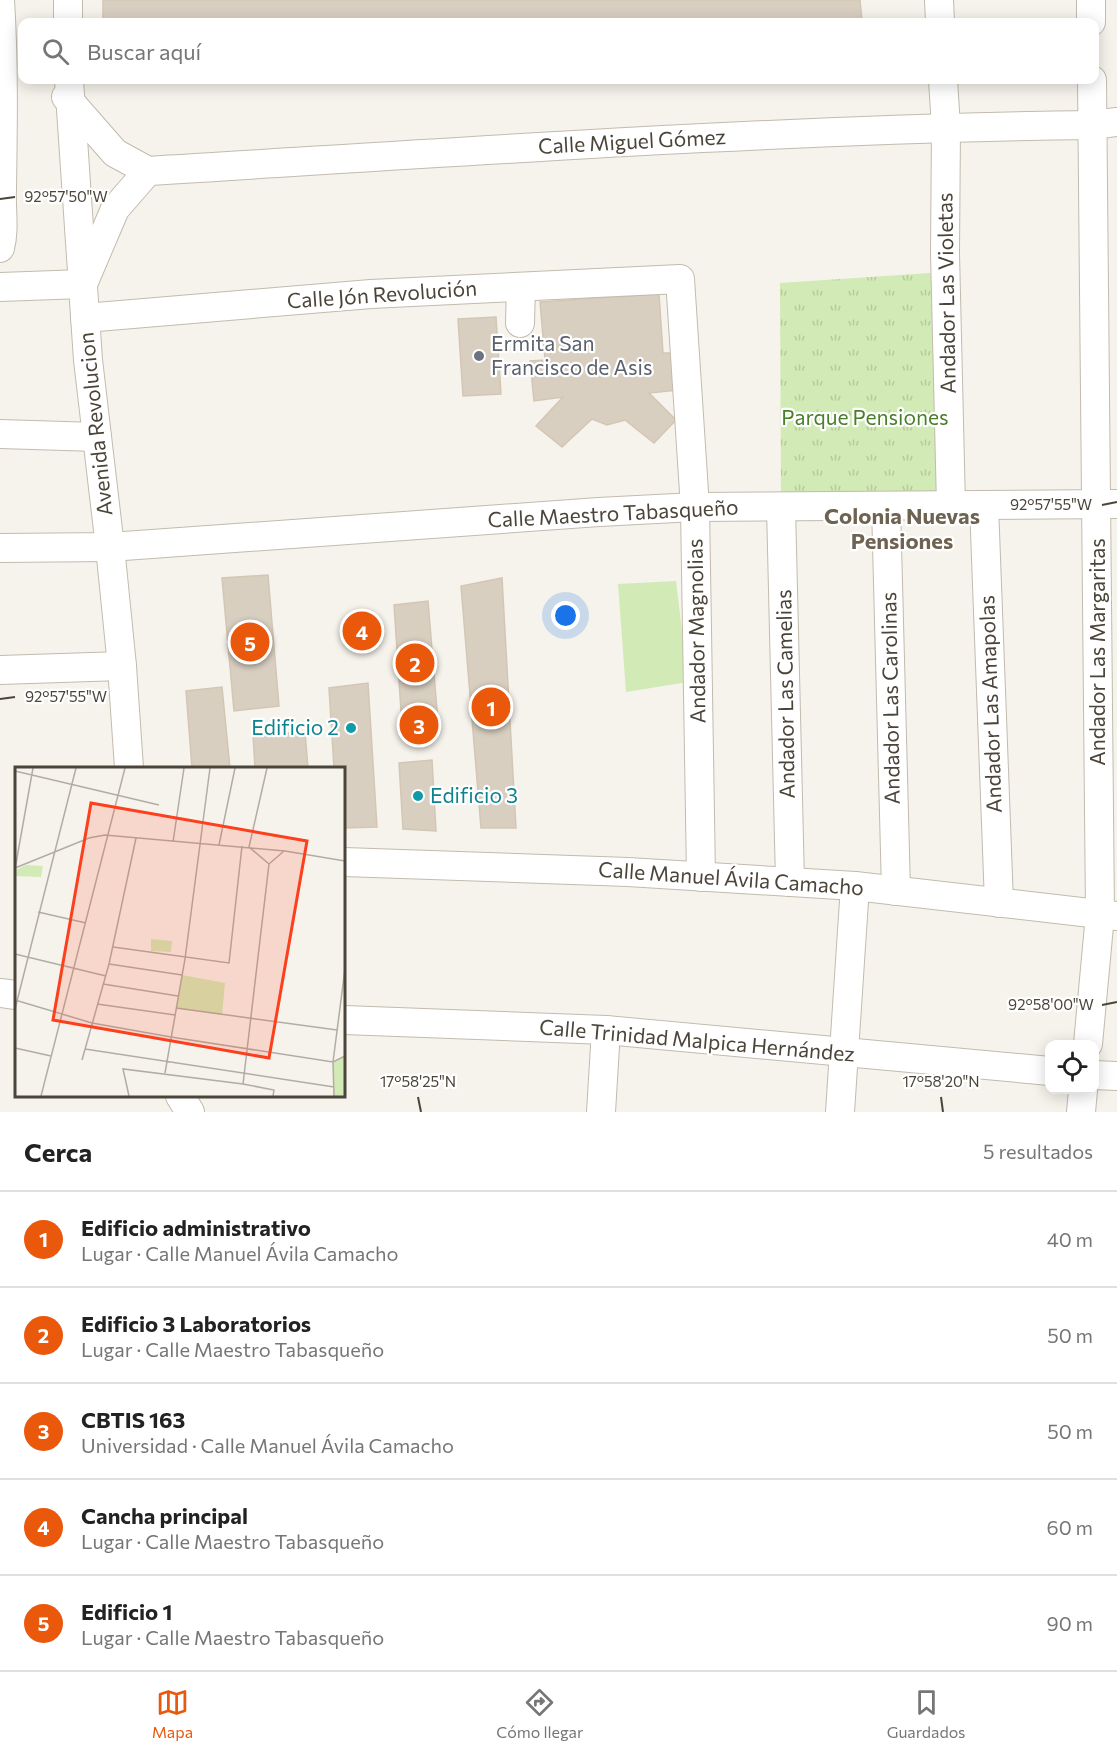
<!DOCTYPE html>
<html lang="es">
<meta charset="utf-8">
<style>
body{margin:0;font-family:Commissioner,sans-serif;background:#f6f6f6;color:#222}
.controls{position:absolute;right:18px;bottom:18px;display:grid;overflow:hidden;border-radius:12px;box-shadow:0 3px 15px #0003}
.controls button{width:54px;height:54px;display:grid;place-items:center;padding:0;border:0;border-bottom:2px solid #e0e0e0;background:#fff;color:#222;font:30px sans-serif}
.you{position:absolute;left:566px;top:616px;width:21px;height:21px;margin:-15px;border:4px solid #fff;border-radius:50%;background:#1a73e8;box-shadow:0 0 0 9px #1a73e833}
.badge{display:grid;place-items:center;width:39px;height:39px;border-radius:50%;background:#ea580c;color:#fff;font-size:20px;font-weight:700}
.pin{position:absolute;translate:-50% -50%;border:3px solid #fff;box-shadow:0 2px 6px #0006}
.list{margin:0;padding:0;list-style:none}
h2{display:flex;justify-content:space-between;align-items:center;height:78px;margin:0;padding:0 24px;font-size:26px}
h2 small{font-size:20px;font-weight:400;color:#767676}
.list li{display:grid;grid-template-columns:39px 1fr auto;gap:18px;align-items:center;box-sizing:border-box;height:96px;padding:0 24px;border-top:2px solid #e0e0e0}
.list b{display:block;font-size:22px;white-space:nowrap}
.list p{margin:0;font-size:20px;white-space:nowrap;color:#767676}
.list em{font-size:20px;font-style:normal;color:#767676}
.icon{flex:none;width:33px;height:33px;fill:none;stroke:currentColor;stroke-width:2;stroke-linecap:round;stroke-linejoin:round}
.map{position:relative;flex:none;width:1117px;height:1112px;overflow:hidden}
.search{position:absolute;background:#fff;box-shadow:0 3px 15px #0003;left:18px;right:18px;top:18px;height:66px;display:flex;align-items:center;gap:15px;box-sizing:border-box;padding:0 21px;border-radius:12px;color:#767676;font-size:22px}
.sheet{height:558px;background:#fff}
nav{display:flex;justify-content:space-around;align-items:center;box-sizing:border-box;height:84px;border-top:2px solid #e0e0e0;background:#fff;font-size:16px;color:#767676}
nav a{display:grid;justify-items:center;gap:3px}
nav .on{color:#ea580c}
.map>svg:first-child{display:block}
.park{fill:url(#park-tufts)}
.pitch{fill:#d2eab5}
.building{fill:#d8cfc1;stroke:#d3c7b4;stroke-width:1.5}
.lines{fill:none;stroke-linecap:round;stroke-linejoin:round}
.minor-casing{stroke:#c2bbae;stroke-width:30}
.minor{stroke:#fff;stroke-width:28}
.ticks{fill:none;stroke:#4b4439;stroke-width:2}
.worship-dot{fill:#6b7280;stroke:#fff;stroke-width:2}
.culture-dot{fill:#0f9aa8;stroke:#fff;stroke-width:2}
.labels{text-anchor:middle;stroke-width:4.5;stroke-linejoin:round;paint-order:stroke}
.street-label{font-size:21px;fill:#4b4439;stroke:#fff}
.worship-label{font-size:21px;fill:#5b616d;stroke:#fff;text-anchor:start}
.park-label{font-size:21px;fill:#4a7f2a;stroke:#fff}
.culture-label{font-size:21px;fill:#0d838f;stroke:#fff;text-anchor:end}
.neighbourhood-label{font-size:22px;font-weight:bold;fill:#6e6250;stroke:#fff}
.inset-road{fill:none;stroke:#b2ada4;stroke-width:1.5}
.view{fill:#fc3f1d;fill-opacity:0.15;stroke:#fc3f1d;stroke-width:3}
.inset-edge{fill:none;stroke:#4b4439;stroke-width:3}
.ticks-label{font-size:15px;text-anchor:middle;fill:#4b4439;stroke:#fff;stroke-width:4.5;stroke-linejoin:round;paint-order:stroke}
</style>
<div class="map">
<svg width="1117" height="1112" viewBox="0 0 1117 1112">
<defs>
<pattern id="park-tufts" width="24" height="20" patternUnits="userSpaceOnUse" patternTransform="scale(1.5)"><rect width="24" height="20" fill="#d2eab5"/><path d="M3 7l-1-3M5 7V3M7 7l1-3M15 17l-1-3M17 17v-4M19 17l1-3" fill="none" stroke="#b6ca9c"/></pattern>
</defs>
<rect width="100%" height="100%" fill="#f6f3ec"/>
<!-- park -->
<polygon class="park" points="945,272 951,506 781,507 780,283"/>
<!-- pitch -->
<polygon class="pitch" points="676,581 688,682 626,692 618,584"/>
<!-- building -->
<g class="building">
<polygon points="103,0 860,0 862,21 828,22 103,22"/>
<polygon points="659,294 663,353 677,353 678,390 649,393 676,420 654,443 625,420 607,425 592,419 562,447 536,426 563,397 534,401 530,361 545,360 540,302"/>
<polygon points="496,317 501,394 463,396 458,319"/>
<polygon points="268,575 279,706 234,711 222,578"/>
<polygon points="502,578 516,828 481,828 461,586"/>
<polygon points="428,601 438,722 402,726 394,605"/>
<polygon points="368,683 377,827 344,828 344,768 334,768 329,688"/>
<polygon points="222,687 230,768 192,768 186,691"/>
<polygon points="305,732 308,768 255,768 253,735"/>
<polygon points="432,760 436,831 403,829 399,763"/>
</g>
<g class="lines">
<defs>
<g id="minor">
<polyline points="68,0 68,22"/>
<polyline points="939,0 940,22"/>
<polyline points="1091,0 1091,22"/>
<polyline points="69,80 88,360 110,547 122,666 129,768"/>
<polyline points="943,80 946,127 945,253 951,506"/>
<polyline points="66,97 115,153 148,171"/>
<path d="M148,171C463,152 778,129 1093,125L1117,122"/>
<path d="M0,248C5,229 1,209 2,189C3,126 4,63 0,0"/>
<polyline points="0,287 83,284 115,209 148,171"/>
<polyline points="85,318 371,294 680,279 695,507 701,877"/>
<polyline points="520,323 521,287"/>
<polyline points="0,434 97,437"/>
<polyline points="984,505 999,903"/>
<polyline points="886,506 896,891"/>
<polyline points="781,507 790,882"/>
<polyline points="0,548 110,547 599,512 695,507 1117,504"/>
<polyline points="0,670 122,666"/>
<polyline points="344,862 628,872 855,886 1117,916"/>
<polyline points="0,993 16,995"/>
<polyline points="344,1020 606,1030 1050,1071"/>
<polyline points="1088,1044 1100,915 1092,80"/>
<polyline points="1094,1075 1117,1076"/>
<polyline points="180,1096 190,1112"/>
<polyline points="601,1112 606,1030"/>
<polyline points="840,1112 855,886"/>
<polyline points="1081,1112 1083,1090"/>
</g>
</defs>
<!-- minor casing -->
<use href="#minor" class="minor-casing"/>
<!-- minor -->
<use href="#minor" class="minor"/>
</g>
<!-- ticks -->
<path class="ticks" d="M0,199L15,197M1102,505L1117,502M0,699L15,697M1102,1005L1117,1002M418,1097L421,1112M941,1097L943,1112"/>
<!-- markers -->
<circle class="worship-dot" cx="479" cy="356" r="6"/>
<g class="culture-dot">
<circle cx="351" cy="728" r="6"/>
<circle cx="418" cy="796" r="6"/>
</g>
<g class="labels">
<!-- street labels -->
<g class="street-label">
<text transform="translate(632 142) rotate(-3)" y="7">Calle Miguel Gómez</text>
<text transform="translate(947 293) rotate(-91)" y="7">Andador Las Violetas</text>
<text transform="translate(382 295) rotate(-4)" y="7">Calle Jón Revolución</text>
<text transform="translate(96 424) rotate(-96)" y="7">Avenida Revolucion</text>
<text transform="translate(613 514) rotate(-3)" y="7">Calle Maestro Tabasqueño</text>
<text transform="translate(697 631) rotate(-91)" y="7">Andador Magnolias</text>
<text transform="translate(1098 652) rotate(-90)" y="7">Andador Las Margaritas</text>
<text transform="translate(786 694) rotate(-91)" y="7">Andador Las Camelias</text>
<text transform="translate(891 698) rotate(-91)" y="7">Andador Las Carolinas</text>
<text transform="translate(991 704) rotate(-92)" y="7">Andador Las Amapolas</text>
<text transform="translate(731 879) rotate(4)" y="7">Calle Manuel Ávila Camacho</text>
<text transform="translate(697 1041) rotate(5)" y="7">Calle Trinidad Malpica Hernández</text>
</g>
<!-- worship labels -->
<g class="worship-label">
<text x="491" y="351">Ermita San<tspan x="491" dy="24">Francisco de Asis</tspan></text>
</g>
<!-- park labels -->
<g class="park-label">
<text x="865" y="425">Parque Pensiones</text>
</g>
<!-- culture labels -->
<g class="culture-label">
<text x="339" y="735">Edificio 2</text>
<text x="430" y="803" text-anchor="start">Edificio 3</text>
</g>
<!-- neighbourhood labels -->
<g class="neighbourhood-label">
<text x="902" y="524">Colonia Nuevas<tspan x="902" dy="25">Pensiones</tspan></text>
</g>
</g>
<!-- overview -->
<g transform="translate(15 767)">
<rect width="330" height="330" fill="#f6f3ec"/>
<path d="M11,98L28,99L26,110L1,109V103ZM167,208L210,216L207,248L161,241ZM330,289V329H319L318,295Z" fill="#d2eab5"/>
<path d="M136,172L157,174L156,185L136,184Z" fill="#d2eab5"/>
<path class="inset-road" d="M252,1L234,80L254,97M0,4L144,38M158,75L169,1M204,78L220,1M254,97L269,84M0,101L74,71L90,68L270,84L330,94M0,102L18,1M23,145L71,156M98,180L214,196L227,79M0,187L91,209M94,197L167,208M88,217L163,229M0,233L77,256L156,270L318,295L330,289M82,237L160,248M161,241L322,263M0,242L61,1M0,281L36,289M70,282L319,320M67,293L94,197L121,71M150,306L170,192L195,1M228,317L254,97M26,329L110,1M114,329L108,302L228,317L259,323L258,329M319,329L318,295L330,202"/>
<path class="view" d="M76,36L292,74L254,291L38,253Z"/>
<rect width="330" height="330" class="inset-edge"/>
</g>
<g class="ticks-label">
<text x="66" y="202">92°57'50"W</text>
<text x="1051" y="510">92°57'55"W</text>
<text x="66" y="702">92°57'55"W</text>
<text x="1051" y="1010">92°58'00"W</text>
<text x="418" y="1087">17°58'25"N</text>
<text x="941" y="1087">17°58'20"N</text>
</g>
</svg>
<div class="controls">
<button><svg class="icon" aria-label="locate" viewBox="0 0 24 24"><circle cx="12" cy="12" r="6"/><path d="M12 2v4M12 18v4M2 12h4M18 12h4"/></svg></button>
</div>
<div class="you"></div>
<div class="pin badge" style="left:491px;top:707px">1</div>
<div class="pin badge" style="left:415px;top:663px">2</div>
<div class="pin badge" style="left:419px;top:725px">3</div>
<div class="pin badge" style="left:362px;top:631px">4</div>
<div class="pin badge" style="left:250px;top:642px">5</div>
<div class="search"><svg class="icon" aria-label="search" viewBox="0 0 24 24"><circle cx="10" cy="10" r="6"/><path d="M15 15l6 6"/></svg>Buscar aquí</div>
</div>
<section class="sheet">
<h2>Cerca<small>5 resultados</small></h2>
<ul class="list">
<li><span class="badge">1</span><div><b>Edificio administrativo</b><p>Lugar · Calle Manuel Ávila Camacho</p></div><em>40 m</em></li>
<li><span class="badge">2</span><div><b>Edificio 3 Laboratorios</b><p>Lugar · Calle Maestro Tabasqueño</p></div><em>50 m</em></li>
<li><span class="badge">3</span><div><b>CBTIS 163</b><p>Universidad · Calle Manuel Ávila Camacho</p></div><em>50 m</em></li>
<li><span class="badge">4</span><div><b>Cancha principal</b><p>Lugar · Calle Maestro Tabasqueño</p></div><em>60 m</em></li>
<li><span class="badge">5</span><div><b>Edificio 1</b><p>Lugar · Calle Maestro Tabasqueño</p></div><em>90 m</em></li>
</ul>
</section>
<nav>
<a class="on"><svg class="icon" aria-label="map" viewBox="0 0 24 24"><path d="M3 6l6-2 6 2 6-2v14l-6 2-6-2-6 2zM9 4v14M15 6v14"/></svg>Mapa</a>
<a><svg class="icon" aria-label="directions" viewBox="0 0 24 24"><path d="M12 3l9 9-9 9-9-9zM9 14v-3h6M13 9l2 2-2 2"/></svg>Cómo llegar</a>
<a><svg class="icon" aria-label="saved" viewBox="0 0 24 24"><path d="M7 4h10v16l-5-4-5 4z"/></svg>Guardados</a>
</nav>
